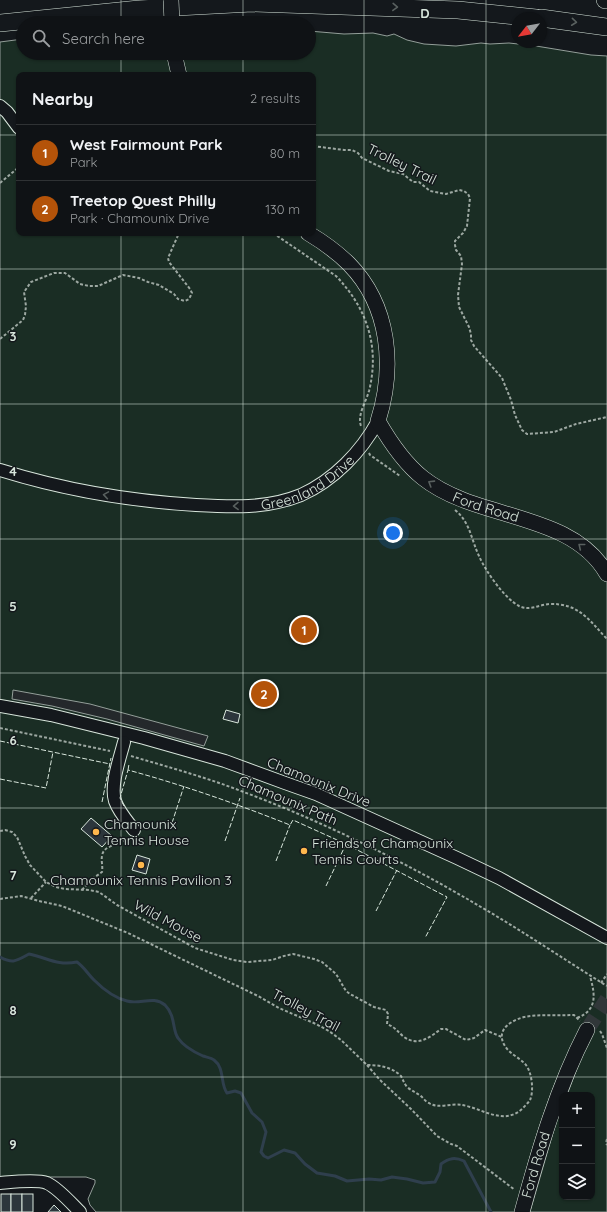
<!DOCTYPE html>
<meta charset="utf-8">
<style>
body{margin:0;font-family:Quicksand,sans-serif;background:#181b1e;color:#f1f3f6}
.controls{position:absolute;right:12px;bottom:12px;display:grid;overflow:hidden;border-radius:8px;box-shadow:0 1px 3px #0004}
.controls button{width:36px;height:36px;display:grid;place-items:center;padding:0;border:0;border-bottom:1px solid #2f3234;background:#0f1215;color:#f1f3f6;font:20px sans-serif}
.compass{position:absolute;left:511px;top:12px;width:36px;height:36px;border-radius:50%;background:#0f1215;box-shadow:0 1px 3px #0004;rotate:239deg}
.you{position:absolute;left:393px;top:533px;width:14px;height:14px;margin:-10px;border:3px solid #fff;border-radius:50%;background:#1a73e8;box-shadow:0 0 0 6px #1a73e833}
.badge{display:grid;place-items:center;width:26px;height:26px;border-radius:50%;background:#b45309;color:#fff;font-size:13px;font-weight:700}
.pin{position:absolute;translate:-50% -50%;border:2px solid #fff;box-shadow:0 1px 4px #0006}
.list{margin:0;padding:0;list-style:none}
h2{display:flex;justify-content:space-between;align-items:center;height:52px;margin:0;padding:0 16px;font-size:17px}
h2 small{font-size:13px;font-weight:400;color:#9b9ea0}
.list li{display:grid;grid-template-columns:26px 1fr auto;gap:12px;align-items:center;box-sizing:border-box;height:56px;padding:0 16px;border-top:1px solid #2f3234}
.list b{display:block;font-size:15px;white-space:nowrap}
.list p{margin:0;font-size:13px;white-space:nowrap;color:#9b9ea0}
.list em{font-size:13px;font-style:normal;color:#9b9ea0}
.icon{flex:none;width:22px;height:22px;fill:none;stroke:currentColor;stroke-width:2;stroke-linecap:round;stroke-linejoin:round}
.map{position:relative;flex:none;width:607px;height:1212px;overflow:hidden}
.search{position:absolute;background:#0f1215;box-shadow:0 1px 3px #0004;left:16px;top:16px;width:300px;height:44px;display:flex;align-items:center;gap:10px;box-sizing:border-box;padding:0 14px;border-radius:22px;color:#9b9ea0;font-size:15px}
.panel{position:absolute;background:#0f1215;box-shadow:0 1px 3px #0004;left:16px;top:72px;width:300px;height:164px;border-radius:8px}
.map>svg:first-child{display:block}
.green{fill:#1a2d24;stroke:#939e99;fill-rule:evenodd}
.parking{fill:#24282b;stroke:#939e99}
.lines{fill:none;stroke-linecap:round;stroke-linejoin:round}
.stream{stroke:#2f3f4d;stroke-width:3}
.building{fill:#2c363c;stroke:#d8e6dc}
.major-tunnel{stroke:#313739;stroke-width:15;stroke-dasharray:15 8;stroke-linecap:butt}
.minor-casing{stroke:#d8e6dc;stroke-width:14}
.major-casing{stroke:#d8e6dc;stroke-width:16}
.highway-casing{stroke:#d8e6dc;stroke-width:18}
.path{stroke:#9da8a2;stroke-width:2;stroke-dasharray:3 2;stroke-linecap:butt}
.minor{stroke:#14181c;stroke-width:12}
.major{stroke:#14181c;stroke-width:15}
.highway{stroke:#14181c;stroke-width:17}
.major-bridge-casing{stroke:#d8e6dc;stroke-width:16;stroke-linecap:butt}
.major-bridge{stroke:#14181c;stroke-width:15}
.fence{stroke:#d8e6dc;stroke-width:1;stroke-dasharray:5 2;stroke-linecap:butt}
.oneway{stroke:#59605f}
.grid{fill:none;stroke:#d8e6dc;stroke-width:1;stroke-opacity:0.55}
.poi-dot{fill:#ffb74d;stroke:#14181c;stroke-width:1.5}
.labels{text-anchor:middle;stroke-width:3;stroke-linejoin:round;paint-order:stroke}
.street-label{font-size:14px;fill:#d8e6dc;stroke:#14181c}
.poi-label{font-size:14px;fill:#d8e6dc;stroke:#14181c;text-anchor:start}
.grid-label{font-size:13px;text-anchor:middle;font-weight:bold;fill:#d8e6dc;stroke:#14181c;stroke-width:3;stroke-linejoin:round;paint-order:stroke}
</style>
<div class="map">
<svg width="607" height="1212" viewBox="0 0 607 1212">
<rect width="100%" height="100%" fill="#14181c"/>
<!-- green -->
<path class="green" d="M309,31L344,34L373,33L387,36L394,34L407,40L424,44L456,46L481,43L490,44L509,43L536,46L591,55L607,56V1212H530L557,1119L562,1106V1197H592V1095H567L582,1055V1027C549,1086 532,1147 515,1212H96L90,1205L88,1199L95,1183V1180L86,1177H0V42L23,39V53H309ZM19,75H313V233H19Z"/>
<!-- parking -->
<polygon class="parking" points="13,690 90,704 208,736 204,746 107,719 52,706 12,699"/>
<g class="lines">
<!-- stream -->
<path class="stream" d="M0,957C13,964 16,961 29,954C48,958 57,966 77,962C84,967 88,974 94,980C102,988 115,998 127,1001C140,1005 153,995 165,1005C176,1016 172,1030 178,1038C184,1047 194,1052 203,1056C206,1057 212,1058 214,1060C225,1068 220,1084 227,1093L235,1091L241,1093L252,1113L262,1122L266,1132L261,1152L264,1156L268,1158L284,1150L295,1153L305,1164L317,1173L335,1176L347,1181L369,1179L381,1180L392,1177L407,1179L423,1183L435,1182L440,1172L441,1164C449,1158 455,1157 464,1161L491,1212"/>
</g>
<!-- building -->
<g class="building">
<polygon points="226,710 240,714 238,723 223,719"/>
<polygon points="91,818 112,836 102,847 81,829"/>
<polygon points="137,855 150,859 146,874 132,870"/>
<rect x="1" y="1194" width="10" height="18"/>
<rect x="11" y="1194" width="11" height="18"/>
<rect x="22" y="1194" width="11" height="18"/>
<polygon points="54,1205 61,1212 48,1212"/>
</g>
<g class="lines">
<!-- major-tunnel -->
<polyline class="major-tunnel" points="587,1030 607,999"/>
<defs>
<g id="minor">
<polyline points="0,106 7,112 19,128"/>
<path id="s1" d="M0,470C64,490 129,501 196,505C231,507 267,509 301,495C334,480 361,452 378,421"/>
<polyline points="0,706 51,715 144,738 225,761 285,783 316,794 457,858 499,878 607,938"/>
<path d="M124,742C120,758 110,785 115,801C119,812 127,821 134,830"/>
<path d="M0,1183C12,1182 37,1179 47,1183C58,1188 71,1203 80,1212"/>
</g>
<g id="major">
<polyline points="174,53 179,75"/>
<path id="s2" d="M308,233C323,242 337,252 349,264C390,306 395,367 378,421C390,442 404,463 423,478C477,521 571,511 607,574"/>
<path id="s3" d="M522,1212C539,1150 557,1088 587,1030"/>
</g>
<g id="highway">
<polyline points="605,0 607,0"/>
<polyline points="541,18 607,27"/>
<polyline points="0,23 139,9 252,3 458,10 536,18"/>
</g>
</defs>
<!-- minor casing -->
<use href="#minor" class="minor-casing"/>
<!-- major casing -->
<use href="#major" class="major-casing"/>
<!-- highway casing -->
<use href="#highway" class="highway-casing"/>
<!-- path -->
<g class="path">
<polyline points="313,146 344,150 352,150 358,153 362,158 389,171 403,174 413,182 419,182 430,191 446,194 459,190 464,191 468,194 470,198 467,226 463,233 455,241 455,245 456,250 461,256 462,264 458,295 459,307 469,327 471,334 471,340 474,346 502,378 511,400 515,415 522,430 527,434 554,432 576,424 607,417"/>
<polyline points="0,183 19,167"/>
<path d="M273,233L336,276C367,308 380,347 369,391C366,402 357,415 361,426"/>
<polyline points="0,339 23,320 25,315 26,306 24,292 31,282 54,273 65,273 80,284 89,286 98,286 123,275 139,278 148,282 159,285 174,294 178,299 185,301 189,299 192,293 190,289 169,262 168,258 179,233"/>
<polyline points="369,453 370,455 400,476"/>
<path d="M455,510C470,522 471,539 479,556C485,570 504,598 519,606C529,611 539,605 549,604C579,603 589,620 607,639"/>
<polyline points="0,728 110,751"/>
<path d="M131,756C168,767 205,777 241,791C324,822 405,862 481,907C524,932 565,960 607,986"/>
<path d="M0,831L5,830L12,832L17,837L25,856L30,865L46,882L56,887L65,889L89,890L99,892L117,905L195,948L233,960L247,962L272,960L284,956L293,954L314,959L322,962L336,974L346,991L350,994L374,1007L386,1010L388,1014L387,1024C395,1027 398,1032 404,1037C418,1047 430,1037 441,1029H446L466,1040L474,1038L485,1030L502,1037"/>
<path d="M82,890L92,879L102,872C103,866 101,861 102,856C103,845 119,845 127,839"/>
<polyline points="31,898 46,882"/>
<path d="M0,899L21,896L39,901L62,906L128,933L260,997L279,1008L316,1024L329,1031L341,1040L367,1065C379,1065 392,1067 401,1076C403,1080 404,1083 407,1087C412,1091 417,1093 422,1097C424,1099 426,1102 429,1103C437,1109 452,1103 462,1105C482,1108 503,1126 522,1109C525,1106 528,1103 530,1100C534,1091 532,1073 526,1065C521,1059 514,1056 509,1051C493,1034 506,1022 524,1017C539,1014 555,1016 570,1015H574L580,1021"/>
<polyline points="601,983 607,974"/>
<path d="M577,1018C598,1010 595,994 590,976"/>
<polyline points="600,1031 602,1034 607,1048"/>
<polyline points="367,1065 380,1080 411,1109 437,1136 451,1144 457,1146 515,1190"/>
<polyline points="607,1139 606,1143 607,1145"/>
</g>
<!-- minor -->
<use href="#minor" class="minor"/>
<!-- major -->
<use href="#major" class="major"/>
<!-- highway -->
<use href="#highway" class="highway"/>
<defs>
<polyline id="major-bridge" points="171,0 172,23"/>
</defs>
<!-- major-bridge casing -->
<use href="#major-bridge" class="major-bridge-casing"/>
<!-- major-bridge -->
<use href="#major-bridge" class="major-bridge"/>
<!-- fence -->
<g class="fence">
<polyline points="0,741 110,764"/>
<polyline points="128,770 129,764"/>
<polyline points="0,779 46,788 53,752"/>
<polyline points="102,802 111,758"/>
<path d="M124,806L120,798L128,770C183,785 237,804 290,825L293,820L346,844L447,897L425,938"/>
<polyline points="172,823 184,786"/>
<polyline points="225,841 240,798"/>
<polyline points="276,861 290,825"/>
<polyline points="326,886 346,844"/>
<polyline points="376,911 397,870"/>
</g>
</g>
<!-- one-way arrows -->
<defs><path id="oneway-chevron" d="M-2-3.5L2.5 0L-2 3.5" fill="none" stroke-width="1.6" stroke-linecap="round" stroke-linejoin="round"/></defs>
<g class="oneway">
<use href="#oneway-chevron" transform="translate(395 7) rotate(2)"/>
<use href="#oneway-chevron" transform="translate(574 22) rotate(6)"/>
<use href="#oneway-chevron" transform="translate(431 483) rotate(-148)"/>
<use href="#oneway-chevron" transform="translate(106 495) rotate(-171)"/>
<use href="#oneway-chevron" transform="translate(236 506) rotate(179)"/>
<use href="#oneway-chevron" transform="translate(581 546) rotate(-141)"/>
</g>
<!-- grid -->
<path class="grid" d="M121,0V23M243,0V23M364,0V1212M486,0V1212M121,53V75M243,53V75M0,135H19M313,135H607M121,233V1212M243,233V1212M0,269H607M0,404H607M0,539H607M0,673H607M0,808H607M0,943H607M0,1077H607"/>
<!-- markers -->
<g class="poi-dot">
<circle cx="96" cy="832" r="4"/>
<circle cx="304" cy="851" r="4"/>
<circle cx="141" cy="865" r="4"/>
</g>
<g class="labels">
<!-- street labels -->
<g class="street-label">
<text transform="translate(402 164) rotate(26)" y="5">Trolley Trail</text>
<text dy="5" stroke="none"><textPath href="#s1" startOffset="317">Greenland Drive</textPath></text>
<text dy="5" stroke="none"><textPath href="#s2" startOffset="362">Ford Road</textPath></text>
<text transform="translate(319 782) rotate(22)" y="5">Chamounix Drive</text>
<text transform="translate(288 800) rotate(23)" y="5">Chamounix Path</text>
<text transform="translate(168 921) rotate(28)" y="5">Wild Mouse</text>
<text transform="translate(306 1010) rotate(28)" y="5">Trolley Trail</text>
<text dy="5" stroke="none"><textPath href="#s3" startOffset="49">Ford Road</textPath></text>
</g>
<!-- poi labels -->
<g class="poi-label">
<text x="104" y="829">Chamounix<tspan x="104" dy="16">Tennis House</tspan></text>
<text x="312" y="848">Friends of Chamounix<tspan x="312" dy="16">Tennis Courts</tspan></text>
<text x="141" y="885" text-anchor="middle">Chamounix Tennis Pavilion 3</text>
</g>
</g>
<g class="grid-label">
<text x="425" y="18">D</text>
<text x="13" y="341">3</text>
<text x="13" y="476">4</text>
<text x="13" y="611">5</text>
<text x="13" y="745">6</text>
<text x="13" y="880">7</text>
<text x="13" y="1015">8</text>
<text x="13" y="1149">9</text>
</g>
</svg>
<div class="controls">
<button>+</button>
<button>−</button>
<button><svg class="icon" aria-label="layers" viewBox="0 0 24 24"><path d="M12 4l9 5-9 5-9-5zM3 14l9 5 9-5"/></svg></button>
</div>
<svg class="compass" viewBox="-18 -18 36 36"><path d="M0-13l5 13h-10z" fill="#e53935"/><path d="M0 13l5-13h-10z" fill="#9b9ea0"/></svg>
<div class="you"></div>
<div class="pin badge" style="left:304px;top:630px">1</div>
<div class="pin badge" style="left:264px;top:694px">2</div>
<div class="search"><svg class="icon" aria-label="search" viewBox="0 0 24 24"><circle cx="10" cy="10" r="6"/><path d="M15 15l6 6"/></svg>Search here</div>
<section class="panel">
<h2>Nearby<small>2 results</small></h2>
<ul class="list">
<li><span class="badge">1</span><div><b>West Fairmount Park</b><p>Park</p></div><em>80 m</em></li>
<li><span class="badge">2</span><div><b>Treetop Quest Philly</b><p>Park · Chamounix Drive</p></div><em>130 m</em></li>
</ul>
</section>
</div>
